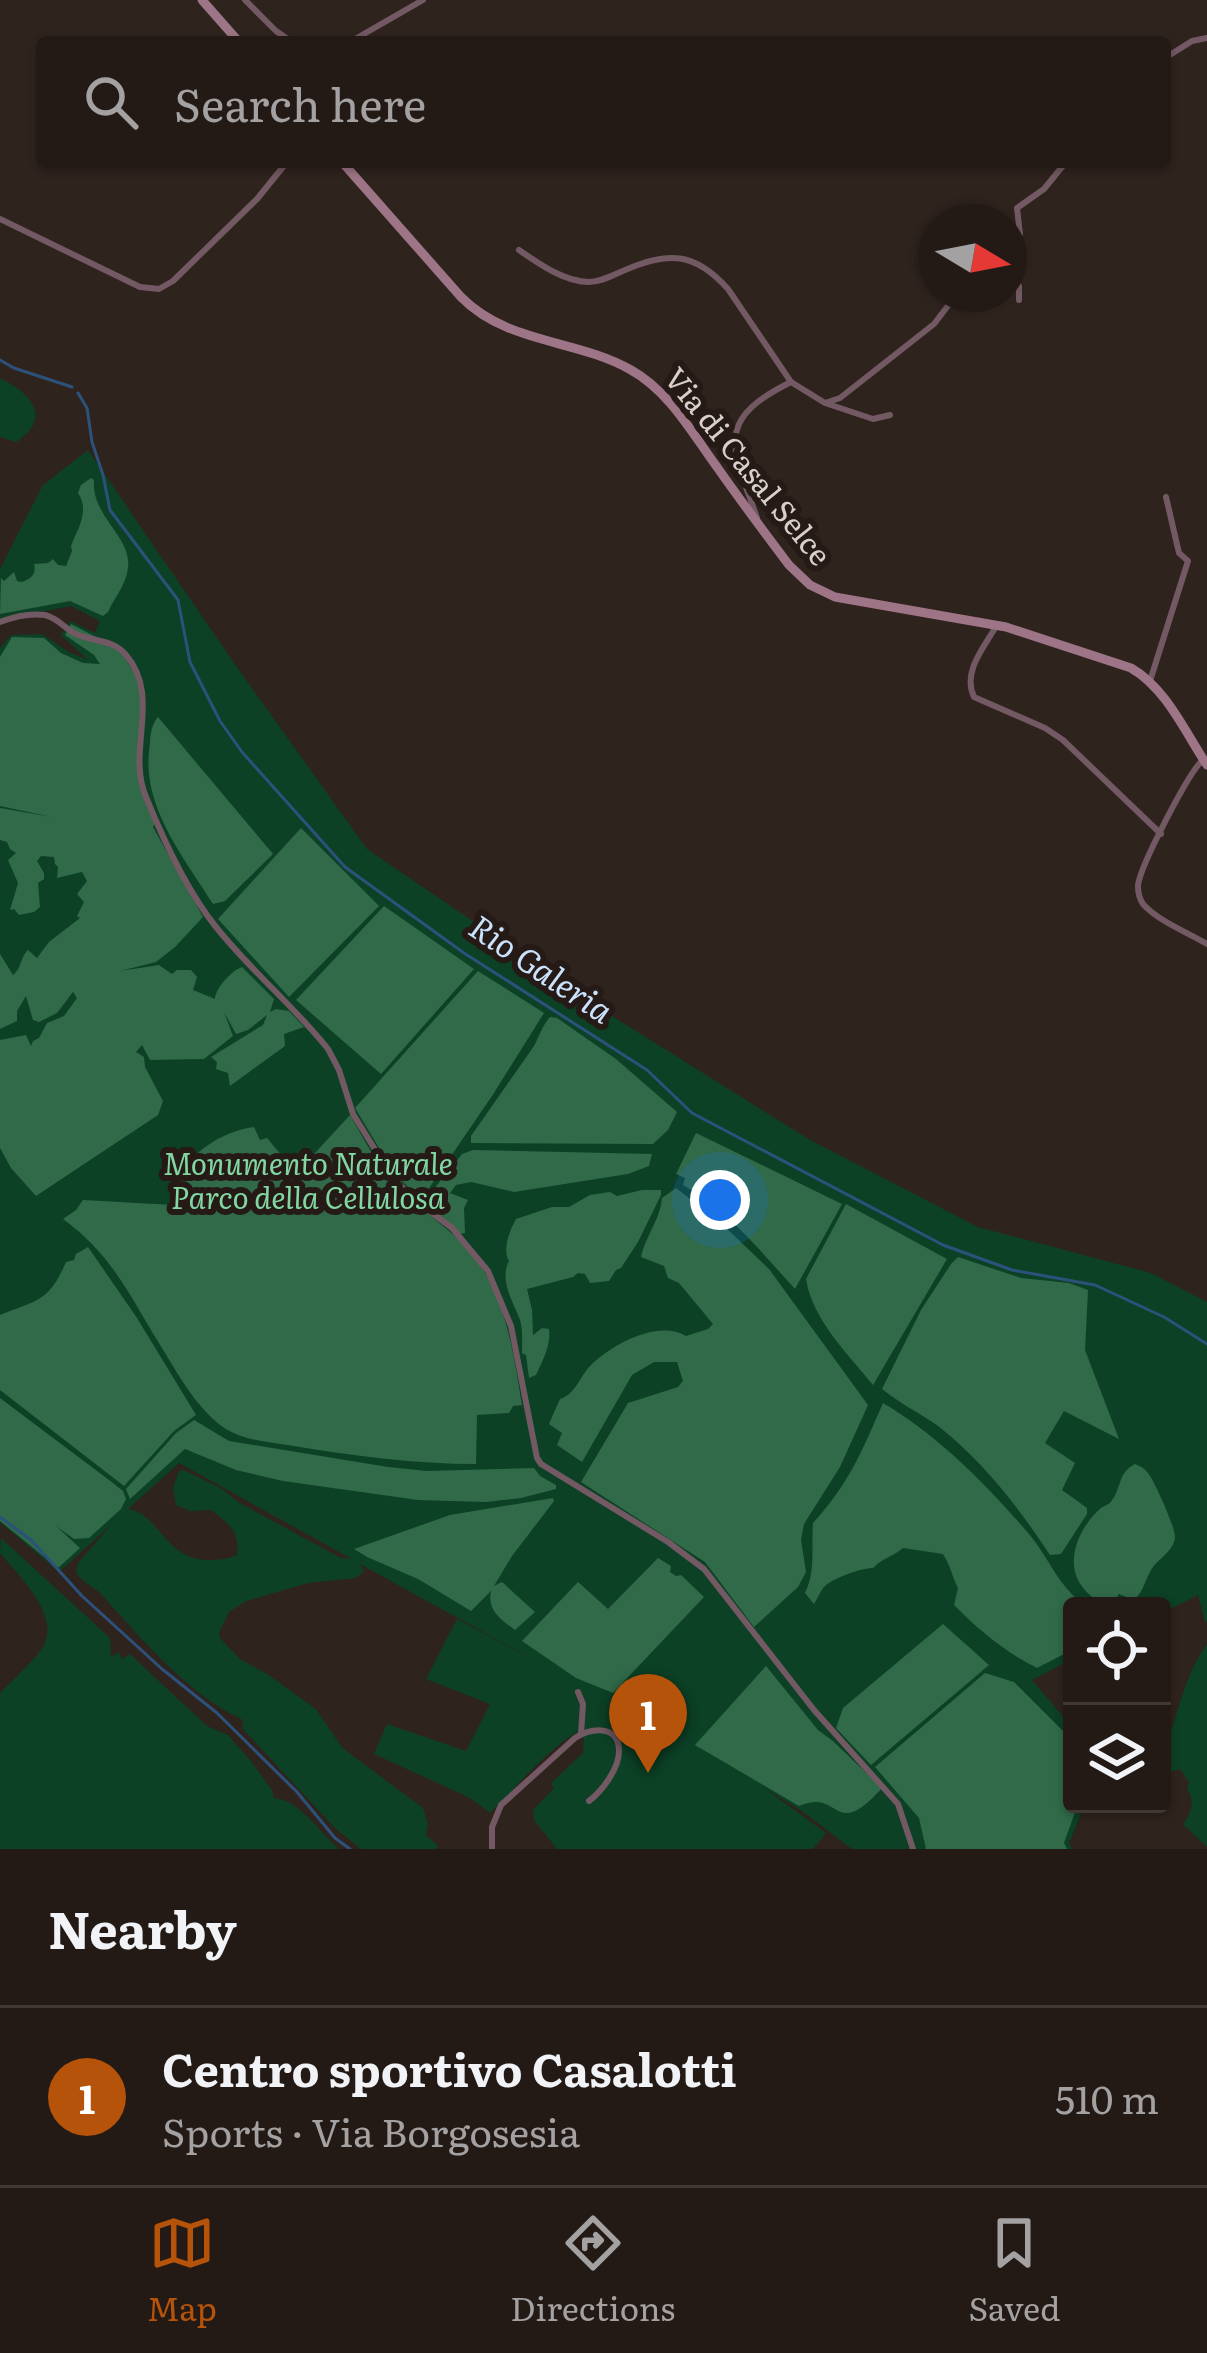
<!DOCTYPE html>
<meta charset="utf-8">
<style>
body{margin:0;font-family:Literata,serif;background:#2b231f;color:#f1f3f6}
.controls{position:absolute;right:36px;bottom:36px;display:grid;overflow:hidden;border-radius:12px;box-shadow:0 3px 9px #0004}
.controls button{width:108px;height:108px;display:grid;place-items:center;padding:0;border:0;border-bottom:3px solid #403835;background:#231a16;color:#f1f3f6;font:60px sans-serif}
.compass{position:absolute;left:919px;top:204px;width:108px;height:108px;border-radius:50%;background:#231a16;box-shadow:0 3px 9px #0004;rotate:100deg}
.you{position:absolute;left:720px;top:1200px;width:42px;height:42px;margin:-30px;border:9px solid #fff;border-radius:50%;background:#1a73e8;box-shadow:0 0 0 18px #1a73e833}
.badge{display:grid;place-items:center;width:78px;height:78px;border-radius:50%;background:#b45309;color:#fff;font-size:39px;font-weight:700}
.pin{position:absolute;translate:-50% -99px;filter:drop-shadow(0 3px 6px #0008)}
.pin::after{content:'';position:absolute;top:63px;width:42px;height:36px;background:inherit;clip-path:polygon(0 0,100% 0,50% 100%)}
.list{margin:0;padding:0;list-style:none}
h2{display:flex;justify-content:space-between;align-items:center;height:156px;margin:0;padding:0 48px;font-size:51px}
h2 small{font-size:39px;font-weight:400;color:#a3a1a1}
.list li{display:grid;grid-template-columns:78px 1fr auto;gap:36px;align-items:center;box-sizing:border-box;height:180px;padding:0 48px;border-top:3px solid #403835}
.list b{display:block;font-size:45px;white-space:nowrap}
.list p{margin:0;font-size:39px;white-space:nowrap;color:#a3a1a1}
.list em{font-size:39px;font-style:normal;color:#a3a1a1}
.icon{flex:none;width:66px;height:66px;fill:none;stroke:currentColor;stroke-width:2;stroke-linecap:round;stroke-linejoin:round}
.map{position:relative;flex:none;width:1207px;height:1849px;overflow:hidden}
.search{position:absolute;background:#231a16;box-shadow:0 3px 9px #0004;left:36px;right:36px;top:36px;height:132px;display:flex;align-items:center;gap:30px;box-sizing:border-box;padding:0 42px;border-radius:12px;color:#a3a1a1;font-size:45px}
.sheet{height:336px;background:#231a16}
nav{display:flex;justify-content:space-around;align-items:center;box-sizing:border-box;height:168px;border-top:3px solid #403835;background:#231a16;font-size:33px;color:#a3a1a1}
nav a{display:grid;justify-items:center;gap:6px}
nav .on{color:#b45309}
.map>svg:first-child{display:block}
.green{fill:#0c4126;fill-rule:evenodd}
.forest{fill:#306a49}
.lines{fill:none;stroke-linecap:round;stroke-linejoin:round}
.stream{stroke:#2c527c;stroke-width:3}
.minor{stroke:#735963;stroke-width:6}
.secondary{stroke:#9e7586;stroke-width:9}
.labels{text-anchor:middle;stroke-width:12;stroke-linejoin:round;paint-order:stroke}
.street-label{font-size:30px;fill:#d9d0cd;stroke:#251a15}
.park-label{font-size:30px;font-style:italic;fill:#81d6a2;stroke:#251a15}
.water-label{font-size:33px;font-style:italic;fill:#cbe2fd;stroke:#251a15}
</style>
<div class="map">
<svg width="1207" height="1849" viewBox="0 0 1207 1849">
<rect width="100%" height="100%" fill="#2f231e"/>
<!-- green -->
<g class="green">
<path d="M0,378C30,393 54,417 16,442L0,437Z"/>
<path d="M88,450L234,663L367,849L612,1016L810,1140L978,1227L1151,1273L1207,1302V1621L1205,1622L1198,1595L1162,1613V1606H1072V1659L1032,1680L1072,1727V1804H1085L1069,1843L1072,1849H852L799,1809L764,1788L826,1833L813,1849H557L534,1820L533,1810L554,1788L551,1783L583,1753L584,1730C559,1736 511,1793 490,1813L470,1798L374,1754L387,1724L466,1751L490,1704L426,1679L457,1619L536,1661L360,1564L364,1571L356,1578L308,1583L246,1601L229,1612L219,1633L220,1638L240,1659L267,1674L316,1709L341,1746L349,1753L423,1808L428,1824L426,1835L438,1846L436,1849H361L335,1828L242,1728L243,1720C190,1696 141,1639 103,1596C94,1586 83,1584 76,1572L78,1563L112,1524L59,1572L0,1522V648L11,635L42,634L69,652L88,660L61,635L70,621L95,633L100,621L71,606L0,620V569L43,485ZM179,1463L350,1558L351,1559L341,1558L238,1502L222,1489L184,1470L179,1471L173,1488L176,1505L190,1511L211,1510C229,1524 240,1531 237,1555C228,1559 220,1560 208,1560C165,1560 159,1513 128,1509Z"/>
<path d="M1,1538L110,1638L111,1657L119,1652L122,1659L130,1654L207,1726L228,1735L250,1760L272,1790L274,1798C300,1800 320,1833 339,1849H0V1693C10,1683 40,1655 45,1643C58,1612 17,1574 0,1553Z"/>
<path d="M1207,1644V1847L1183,1824C1191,1815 1196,1800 1187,1790L1189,1782L1180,1769L1162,1775V1739L1170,1736C1179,1706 1188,1670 1207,1644Z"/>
</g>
<!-- forest -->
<g class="forest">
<path d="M91,478L94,480C91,517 132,536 128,568C126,585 114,598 108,612L103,616L70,601L0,614L1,578L4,581L14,572L17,581L22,582C31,579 37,574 34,564L48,563L53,559L58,565L66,566L72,551L71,546C78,528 90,511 78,493L81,485Z"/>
<path d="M71,624L119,649L139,680L142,698L138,760L155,823L153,827L203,917L175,947L156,962L120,971L159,965L172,974L177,970H191L197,977L193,990L215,999C215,989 231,971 242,967L274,999L270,1012L276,1009L289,1011L304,1027L284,1034L285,1046L230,1086L228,1073L216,1069L217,1062L211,1057L263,1025L267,1015L248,1030L236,1034L224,1012L233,1036L204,1059L150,1060L142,1045L136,1052L144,1057L145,1067L163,1101L158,1115L36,1196L11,1168L0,1148V1040L26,1035L31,1046L33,1041L39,1038L47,1023L64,1016L77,998L73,992L57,1013L39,1022L33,1020L26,996L17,1011V1021L0,1029V954L13,975C22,968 20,957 28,950L37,958L49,942L80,918L77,916L84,902L77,894L87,881L82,872L57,878L58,867L55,864L54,857L41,856L37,861L44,873V879L38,883L40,907L34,912L19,915L14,909L10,910L18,883L8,860L16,853L10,849L7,842L0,840V808L52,817L0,806V657L12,637L44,638L61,653L83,663L100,664L94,655L65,635Z"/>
<path d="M158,717L273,854L225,901L213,904C185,859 143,808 149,752C151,738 149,728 158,717Z"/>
<polygon points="301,828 379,906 289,997 218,919"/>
<polygon points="384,906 474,969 381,1074 296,1000"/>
<polygon points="478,971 544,1013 492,1096 421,1200 394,1173 355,1108"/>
<path d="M550,1017L557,1018L616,1059L677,1112L668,1130L653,1144L471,1143V1136L534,1046C540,1035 542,1026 550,1017Z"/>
<path d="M350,1115C364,1139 377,1165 396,1185C421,1213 456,1230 478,1262C507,1302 514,1357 522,1405L513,1406L509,1413L477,1415L476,1464C415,1464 354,1456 294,1446C270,1442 243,1441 223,1427C194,1406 176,1370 157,1340C128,1292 110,1253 63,1219L76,1210L83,1200L173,1205L178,1199C174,1160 220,1131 254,1127L260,1140L267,1138L292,1168L304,1165Z"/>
<path d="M696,1133L842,1204L795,1289C760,1251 729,1211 683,1185L685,1178L676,1174Z"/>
<polygon points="473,1150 652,1154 649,1166 628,1174 514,1192 471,1182 456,1185 450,1193 468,1200 464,1208 465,1233 460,1234 436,1215 428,1203 429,1195 462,1154"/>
<path d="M676,1188L721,1223L769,1269L868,1405L840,1467L804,1524L801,1540L806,1572L798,1587L754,1627L705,1562L581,1482L628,1403L678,1387L683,1381L677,1362H654L632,1375L582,1462L557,1445L562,1433L549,1424L560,1399C576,1394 579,1377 591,1365C612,1344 659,1319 686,1336L708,1329L713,1324L679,1283L668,1278L664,1266L641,1257C646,1235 660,1220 662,1198Z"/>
<path d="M642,1190H661V1195L638,1242L621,1268L616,1270L609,1281L590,1283L585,1274L578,1273L573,1277L527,1289L532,1310L533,1335L542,1328L549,1329C551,1346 543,1360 536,1375L529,1378L526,1355L522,1353C522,1342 523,1330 520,1320C513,1301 499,1281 509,1261C502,1249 510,1230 516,1219L552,1207H569L590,1195L610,1192L617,1196Z"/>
<path d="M846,1204L947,1259L873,1385C848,1354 812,1319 806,1279Z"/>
<path d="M88,1247L137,1318L196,1415L174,1431L124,1486L0,1390V1315C37,1300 49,1302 66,1262L74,1260L76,1254Z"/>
<path d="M958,1257L1021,1278L1069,1283L1088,1290L1085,1350L1119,1439L1064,1411L1045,1443L1075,1463L1062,1490L1087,1508V1514L1061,1554L1050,1555C1019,1508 983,1461 938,1426C920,1413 899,1403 882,1389L921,1310L951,1264Z"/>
<polygon points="0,1398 113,1483 123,1491 126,1499 121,1509 89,1538 74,1539 56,1526 80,1548 58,1568 0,1521"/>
<path d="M883,1403C939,1436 987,1485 1029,1534C1050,1559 1059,1589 1087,1606H1072V1650L1037,1668C1005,1652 980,1631 954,1605L958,1588C952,1576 951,1567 943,1554L903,1548C894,1556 881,1559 873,1568C861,1568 834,1578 825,1586C822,1588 816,1601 814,1604L805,1593C816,1570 811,1548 813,1523C850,1482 861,1453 883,1403Z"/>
<polygon points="194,1420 229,1441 388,1467 427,1471 534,1468 540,1476 556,1485 556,1489 521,1498 486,1502 418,1500 283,1481 236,1470 185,1449 130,1499 126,1489 176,1433"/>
<path d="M1135,1464C1143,1468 1144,1467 1150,1476C1156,1485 1175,1527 1175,1537C1174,1550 1160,1558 1153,1567C1145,1578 1145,1590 1134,1600L1119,1594L1112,1605C1098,1603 1089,1596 1081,1585C1064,1560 1080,1526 1101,1508C1104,1506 1107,1505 1110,1503C1122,1489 1117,1473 1135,1464Z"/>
<path d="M553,1498L554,1501L512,1556L494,1586L502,1582L535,1612L515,1630C500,1619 487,1610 491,1591L471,1611L418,1579L367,1557L354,1549L450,1515Z"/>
<polygon points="658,1558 671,1566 670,1572 676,1576 681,1575 704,1597 613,1693 576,1678 522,1641 578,1582 608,1609"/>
<polygon points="943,1624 989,1665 871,1765 836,1728 843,1708"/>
<path d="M766,1666L818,1730L833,1741L882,1788C833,1843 841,1787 799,1806L695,1745Z"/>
<polygon points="985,1673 1014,1682 1072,1740 1072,1804 1078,1804 1064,1843 1067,1849 926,1849 919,1818 875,1767"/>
</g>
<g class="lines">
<!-- stream -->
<g class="stream">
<polyline points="0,360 14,368 72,387"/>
<polyline points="78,393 87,408 92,442 103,475 110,510 178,600 190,662 220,721 242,752 345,867 464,953 647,1070 692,1113 943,1245 1012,1270 1095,1285 1164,1317 1207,1344"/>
<polyline points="0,1517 31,1540 82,1596 162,1669 217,1713 297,1792 335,1838 350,1849"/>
</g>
<!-- minor -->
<g class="minor">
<polyline points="245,0 276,31 292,42"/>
<polyline points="350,42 423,0"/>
<polyline points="1165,58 1192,41 1207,38"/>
<polyline points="0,219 140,287 159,289 173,281 257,199 287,162"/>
<polyline points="1009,240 1020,234 1017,208 1044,189 1066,162"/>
<path d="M519,250C538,263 564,282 589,282C601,282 613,275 625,270C668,251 695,252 728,289L791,382"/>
<polyline points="1009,270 1019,286 1019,300"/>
<polyline points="828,404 873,419 890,415"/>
<path d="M757,518C733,448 712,421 791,382L825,403L840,398L934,324L957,294"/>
<path d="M0,622C13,617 31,613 45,615C58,618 65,629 76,634C94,642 113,639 126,655C162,697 126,751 146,797C163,839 187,891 216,927C250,970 294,1006 328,1049L339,1070L353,1114L392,1177L416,1201L452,1228L488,1271L511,1326L537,1458L541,1464L668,1542L704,1569L814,1710L898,1804L913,1849"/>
<path d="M997,625C984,647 962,672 974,697L1045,728L1063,740L1161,834"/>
<polyline points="1150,681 1188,561 1179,553 1166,497"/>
<path d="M1202,761C1189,772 1139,868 1138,886C1138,893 1139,898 1143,904C1158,921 1187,932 1207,944"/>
<polyline points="578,1692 583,1704 581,1734"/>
<path d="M492,1849V1827L501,1805L575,1738C591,1728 619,1724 619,1751C619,1769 602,1791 589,1801"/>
</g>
<!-- secondary -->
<g class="secondary">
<polyline points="202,0 239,42"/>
<path d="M342,162L461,297C507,344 577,339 631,370C669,391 692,433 717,467C740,500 765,533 789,565L810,585L835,597L1006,627L1131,668C1166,688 1185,732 1207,765"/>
</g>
</g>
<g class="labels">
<!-- street labels -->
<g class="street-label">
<text transform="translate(747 467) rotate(51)" y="10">Via di Casal Selce</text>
</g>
<!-- park labels -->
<g class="park-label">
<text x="308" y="1175">Monumento Naturale<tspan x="308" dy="34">Parco della Cellulosa</tspan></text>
</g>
<!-- water labels -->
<g class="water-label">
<text transform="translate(541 969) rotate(34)" y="12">Rio Galeria</text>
</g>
</g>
</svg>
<div class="controls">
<button><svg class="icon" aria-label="locate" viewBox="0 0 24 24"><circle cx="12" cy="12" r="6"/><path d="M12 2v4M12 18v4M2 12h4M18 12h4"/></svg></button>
<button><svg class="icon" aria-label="layers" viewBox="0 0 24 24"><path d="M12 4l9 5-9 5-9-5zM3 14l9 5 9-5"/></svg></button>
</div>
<svg class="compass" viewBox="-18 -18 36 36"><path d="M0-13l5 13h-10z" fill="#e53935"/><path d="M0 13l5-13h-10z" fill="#a3a1a1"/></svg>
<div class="you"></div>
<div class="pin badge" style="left:648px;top:1773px">1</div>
<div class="search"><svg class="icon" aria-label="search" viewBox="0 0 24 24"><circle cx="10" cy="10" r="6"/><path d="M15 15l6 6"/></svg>Search here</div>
</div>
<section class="sheet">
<h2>Nearby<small></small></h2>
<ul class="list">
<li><span class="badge">1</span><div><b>Centro sportivo Casalotti</b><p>Sports · Via Borgosesia</p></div><em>510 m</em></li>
</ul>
</section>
<nav>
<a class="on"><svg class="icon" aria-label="map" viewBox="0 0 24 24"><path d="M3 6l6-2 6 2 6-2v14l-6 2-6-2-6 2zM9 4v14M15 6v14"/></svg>Map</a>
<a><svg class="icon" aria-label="directions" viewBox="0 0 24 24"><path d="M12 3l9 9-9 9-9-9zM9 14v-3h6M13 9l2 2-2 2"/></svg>Directions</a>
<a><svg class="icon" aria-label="saved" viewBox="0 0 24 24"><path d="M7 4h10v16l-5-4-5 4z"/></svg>Saved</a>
</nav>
